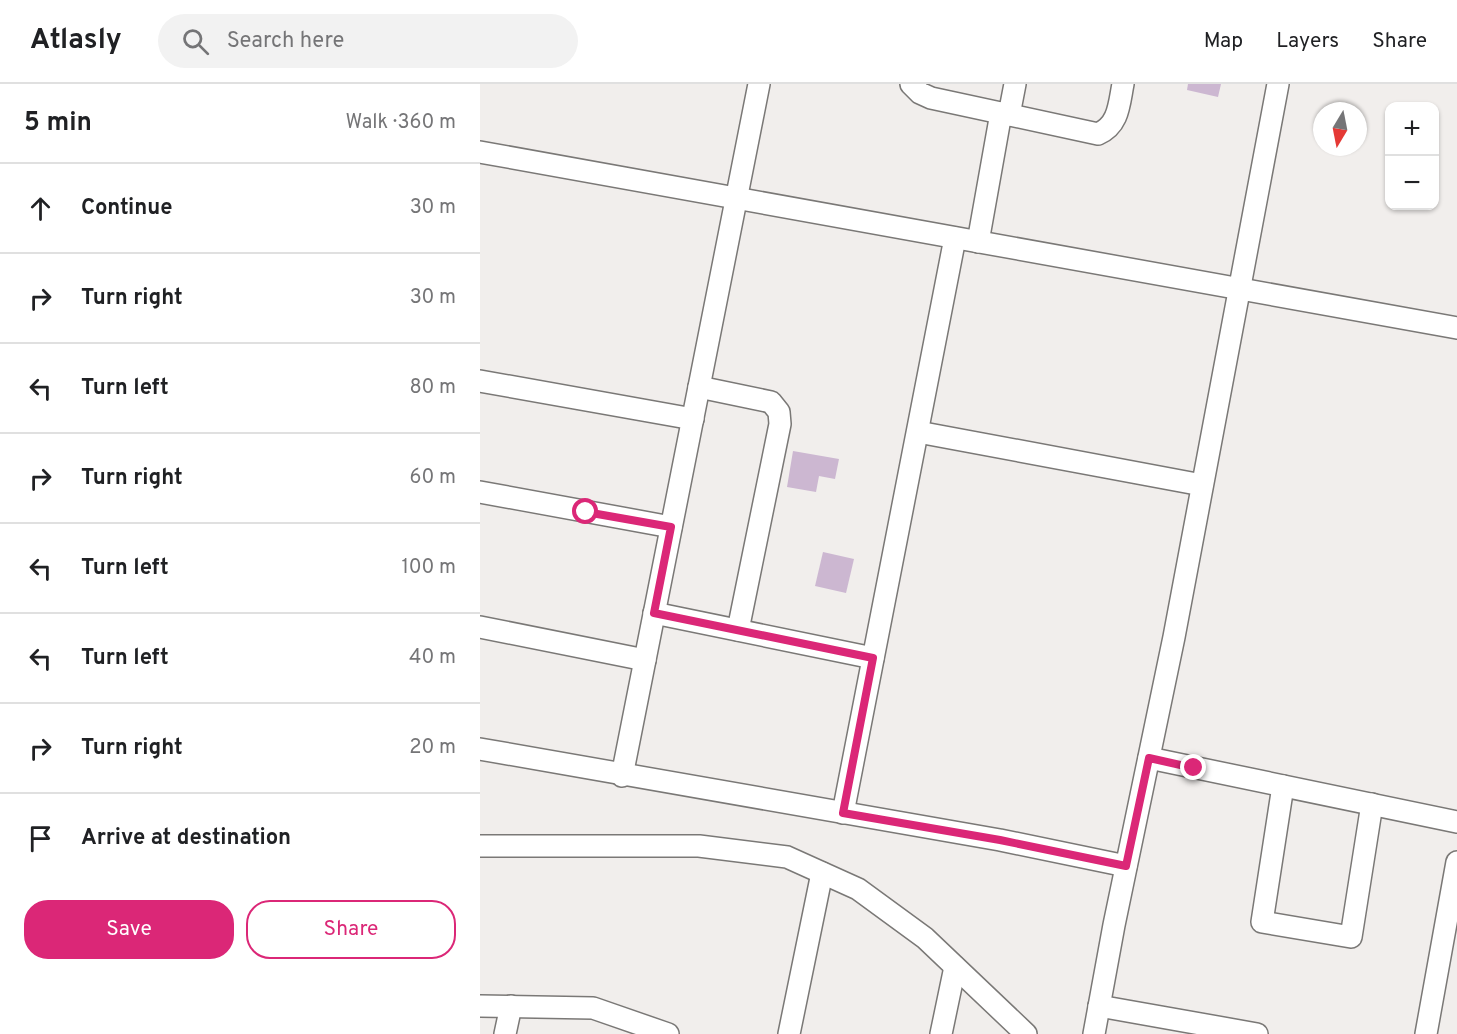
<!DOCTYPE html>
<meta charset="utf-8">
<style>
body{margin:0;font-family:Overpass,sans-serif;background:#f2f2f2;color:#202124}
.controls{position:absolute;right:18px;top:18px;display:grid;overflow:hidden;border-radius:12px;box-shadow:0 2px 4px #0004}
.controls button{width:54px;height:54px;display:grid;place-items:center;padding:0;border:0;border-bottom:2px solid #e0e0e0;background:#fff;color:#202124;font:30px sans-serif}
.compass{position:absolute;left:833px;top:18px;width:54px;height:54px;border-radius:50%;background:#fff;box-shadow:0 2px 4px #0004;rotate:190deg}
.stop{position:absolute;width:18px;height:18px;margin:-14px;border:4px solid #db2777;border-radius:50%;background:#fff}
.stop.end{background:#db2777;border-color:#fff;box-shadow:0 2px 6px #0008}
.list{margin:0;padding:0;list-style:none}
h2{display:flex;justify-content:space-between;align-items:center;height:78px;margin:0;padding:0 24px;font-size:26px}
h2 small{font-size:20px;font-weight:400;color:#757577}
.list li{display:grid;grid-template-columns:39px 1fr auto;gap:18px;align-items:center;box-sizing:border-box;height:90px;padding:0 24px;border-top:2px solid #e0e0e0}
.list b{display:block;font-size:22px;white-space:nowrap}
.list em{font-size:20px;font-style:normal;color:#757577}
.actions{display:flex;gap:12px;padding:18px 24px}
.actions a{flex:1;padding:14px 0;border:2px solid #db2777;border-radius:24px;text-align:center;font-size:21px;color:#db2777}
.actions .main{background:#db2777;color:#fff}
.icon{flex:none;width:33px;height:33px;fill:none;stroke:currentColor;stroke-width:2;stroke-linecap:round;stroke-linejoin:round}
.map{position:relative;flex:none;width:977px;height:950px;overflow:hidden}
header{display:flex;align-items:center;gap:36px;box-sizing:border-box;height:84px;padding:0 30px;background:#fff;border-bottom:2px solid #e0e0e0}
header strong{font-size:28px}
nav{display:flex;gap:33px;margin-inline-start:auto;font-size:21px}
.search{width:420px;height:54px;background:#f2f2f2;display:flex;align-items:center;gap:15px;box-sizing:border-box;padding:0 21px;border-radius:33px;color:#757577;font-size:22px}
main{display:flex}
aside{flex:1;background:#fff}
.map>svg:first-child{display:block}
.building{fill:#ccb7d1}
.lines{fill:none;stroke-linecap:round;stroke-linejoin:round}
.street-casing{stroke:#7a7876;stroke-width:24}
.street{stroke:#fff;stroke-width:21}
.route{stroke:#db2777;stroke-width:8}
</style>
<header>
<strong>Atlasly</strong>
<div class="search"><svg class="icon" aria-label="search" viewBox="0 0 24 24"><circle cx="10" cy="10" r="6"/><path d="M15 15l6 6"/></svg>Search here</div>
<nav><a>Map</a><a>Layers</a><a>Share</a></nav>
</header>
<main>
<aside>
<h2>5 min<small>Walk · 360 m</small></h2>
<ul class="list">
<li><svg class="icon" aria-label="ahead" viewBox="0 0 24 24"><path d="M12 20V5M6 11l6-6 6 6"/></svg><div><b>Continue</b></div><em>30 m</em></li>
<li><svg class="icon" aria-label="right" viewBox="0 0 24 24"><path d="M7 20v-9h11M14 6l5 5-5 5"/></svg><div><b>Turn right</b></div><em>30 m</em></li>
<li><svg class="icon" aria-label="left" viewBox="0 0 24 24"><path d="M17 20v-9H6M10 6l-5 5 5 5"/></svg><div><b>Turn left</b></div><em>80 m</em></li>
<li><svg class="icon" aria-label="right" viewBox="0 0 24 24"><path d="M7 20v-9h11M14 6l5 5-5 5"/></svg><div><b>Turn right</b></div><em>60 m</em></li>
<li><svg class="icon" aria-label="left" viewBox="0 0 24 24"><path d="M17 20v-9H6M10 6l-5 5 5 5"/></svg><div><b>Turn left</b></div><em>100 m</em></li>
<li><svg class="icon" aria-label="left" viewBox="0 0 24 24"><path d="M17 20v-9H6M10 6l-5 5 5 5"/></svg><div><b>Turn left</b></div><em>40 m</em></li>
<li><svg class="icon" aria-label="right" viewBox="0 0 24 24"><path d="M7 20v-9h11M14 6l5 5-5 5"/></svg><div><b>Turn right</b></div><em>20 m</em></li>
<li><svg class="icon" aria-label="arrive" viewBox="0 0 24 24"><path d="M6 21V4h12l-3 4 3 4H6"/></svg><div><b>Arrive at destination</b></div></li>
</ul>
<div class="actions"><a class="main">Save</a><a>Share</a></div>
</aside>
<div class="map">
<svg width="977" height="950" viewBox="0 0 977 950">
<rect width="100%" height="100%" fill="#f1eeec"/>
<!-- building -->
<g class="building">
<polygon points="708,0 741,0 738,13 707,6"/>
<polygon points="313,367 359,375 355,395 339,392 336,408 307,403"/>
<polygon points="343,468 374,475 366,509 335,502"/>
</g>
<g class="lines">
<defs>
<g id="street">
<path d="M431,0L440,9L451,14L618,50C639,41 639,20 643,0"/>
<polyline points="529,31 535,0"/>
<polyline points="0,68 977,244"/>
<polyline points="498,158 521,29"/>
<polyline points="0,297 213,335"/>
<polyline points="219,303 291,318 299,328 300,340 258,546"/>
<polyline points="438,348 722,401"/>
<polyline points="0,408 191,443"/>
<polyline points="174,529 393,574"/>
<polyline points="0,543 165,576"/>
<polyline points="0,665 520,756 646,782"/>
<polyline points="669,674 977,738"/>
<polyline points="142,692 279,0"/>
<polyline points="803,702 782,838 871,853 892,720"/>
<polyline points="363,729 475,154"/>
<polyline points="0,762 219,762 307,773 378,805 445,854 546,950"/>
<polyline points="0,922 113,924 188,950"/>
<polyline points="619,922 777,950"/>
<polyline points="25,950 31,922"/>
<polyline points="309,950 342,789"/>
<polyline points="461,950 475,883"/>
<polyline points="614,950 634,841 694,553 798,0"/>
<polyline points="946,950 977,778"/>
</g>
</defs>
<!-- street casing -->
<use href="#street" class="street-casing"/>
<!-- street -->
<use href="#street" class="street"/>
</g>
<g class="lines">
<!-- route -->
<polyline class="route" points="106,428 191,443 174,529 393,574 363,729 520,756 646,782 669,674 714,684"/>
</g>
</svg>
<div class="controls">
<button>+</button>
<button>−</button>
</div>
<svg class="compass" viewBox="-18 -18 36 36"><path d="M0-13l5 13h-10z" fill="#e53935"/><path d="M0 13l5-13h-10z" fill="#757577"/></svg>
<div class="stop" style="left:106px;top:428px"></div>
<div class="stop end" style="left:714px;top:684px"></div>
</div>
</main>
